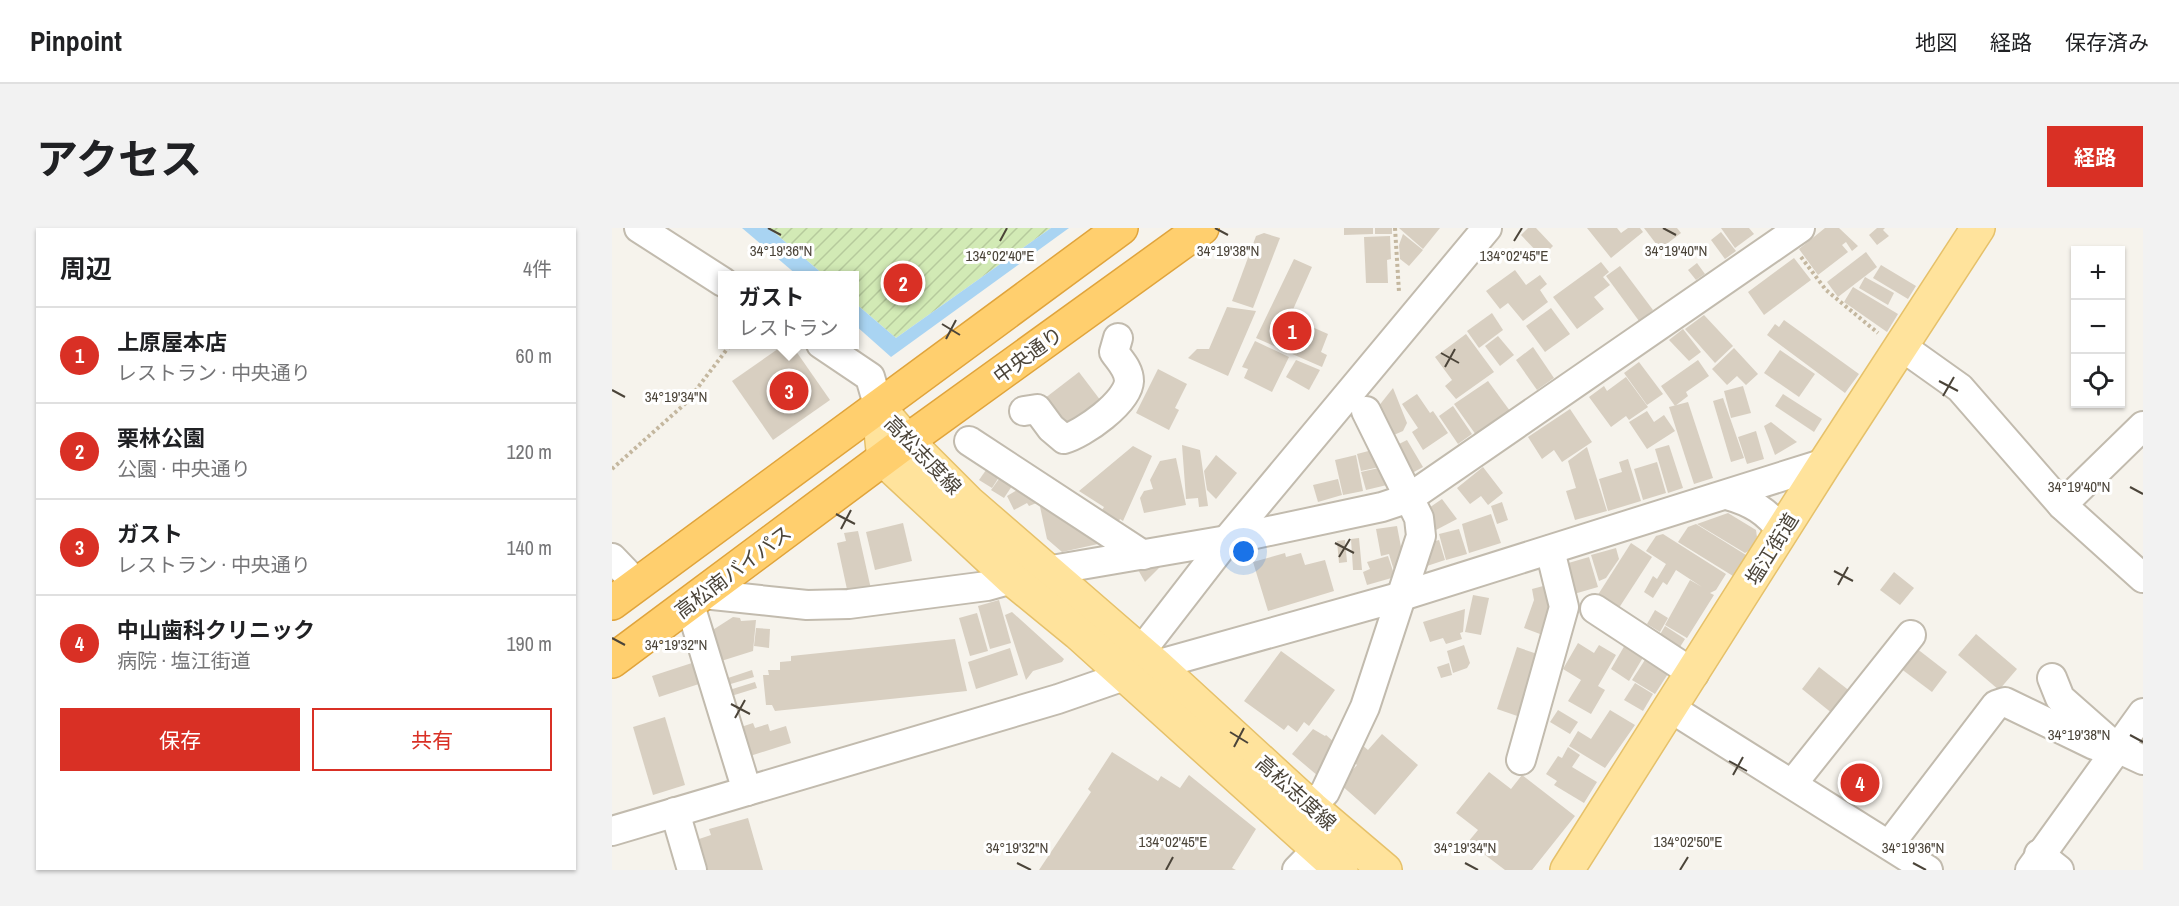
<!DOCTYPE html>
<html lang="ja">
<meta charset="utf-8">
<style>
body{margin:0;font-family:"Archivo Narrow","Noto Sans JP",sans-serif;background:#f2f2f2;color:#202124}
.controls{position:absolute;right:18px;top:18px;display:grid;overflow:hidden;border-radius:0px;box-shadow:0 2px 4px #0004}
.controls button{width:54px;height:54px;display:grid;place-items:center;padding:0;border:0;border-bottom:2px solid #e0e0e0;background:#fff;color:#202124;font:30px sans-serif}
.you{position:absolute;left:632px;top:324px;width:21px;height:21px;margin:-15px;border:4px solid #fff;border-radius:50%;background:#1a73e8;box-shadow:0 0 0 9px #1a73e833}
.badge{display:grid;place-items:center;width:39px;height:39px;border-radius:50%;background:#d93025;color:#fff;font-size:20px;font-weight:700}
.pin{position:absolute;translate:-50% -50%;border:3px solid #fff;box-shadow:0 2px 6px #0006}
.popup{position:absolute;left:106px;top:43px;width:141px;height:78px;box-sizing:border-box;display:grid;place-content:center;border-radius:0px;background:#fff;filter:drop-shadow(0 2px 4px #0005);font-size:20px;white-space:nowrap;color:#757577}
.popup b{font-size:22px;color:#202124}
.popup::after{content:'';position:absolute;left:50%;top:100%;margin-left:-12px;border:12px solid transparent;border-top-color:#fff}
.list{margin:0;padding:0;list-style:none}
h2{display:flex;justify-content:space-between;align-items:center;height:78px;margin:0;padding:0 24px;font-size:26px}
h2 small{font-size:20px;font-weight:400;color:#757577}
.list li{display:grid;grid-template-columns:39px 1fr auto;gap:18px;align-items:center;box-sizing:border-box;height:96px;padding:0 24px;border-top:2px solid #e0e0e0}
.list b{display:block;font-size:22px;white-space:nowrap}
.list p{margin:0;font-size:20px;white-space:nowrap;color:#757577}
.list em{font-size:20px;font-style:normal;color:#757577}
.actions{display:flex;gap:12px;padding:18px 24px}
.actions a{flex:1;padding:14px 0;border:2px solid #d93025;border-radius:0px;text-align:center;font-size:21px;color:#d93025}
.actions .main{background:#d93025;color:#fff}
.icon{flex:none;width:33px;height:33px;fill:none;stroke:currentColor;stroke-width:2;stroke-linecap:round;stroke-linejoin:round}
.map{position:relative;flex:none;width:1531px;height:642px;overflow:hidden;border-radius:0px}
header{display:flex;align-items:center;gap:36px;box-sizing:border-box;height:84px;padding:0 30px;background:#fff;border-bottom:2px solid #e0e0e0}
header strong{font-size:28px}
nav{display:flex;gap:33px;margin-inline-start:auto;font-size:21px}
.intro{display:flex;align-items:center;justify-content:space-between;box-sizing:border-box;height:144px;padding:0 36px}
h1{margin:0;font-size:42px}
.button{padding:15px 27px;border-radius:0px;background:#d93025;color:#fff;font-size:21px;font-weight:700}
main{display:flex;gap:36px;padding:0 36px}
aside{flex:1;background:#fff;border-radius:0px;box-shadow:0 2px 4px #0004}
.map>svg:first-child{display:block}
.garden{fill:url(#garden-furrows)}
.water{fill:#a9d4f2}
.building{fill:#d8cfc1}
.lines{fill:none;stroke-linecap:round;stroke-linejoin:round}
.minor-casing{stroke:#c2bbae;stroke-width:32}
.major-casing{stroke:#e6c16a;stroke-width:36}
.highway-casing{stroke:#e0a43c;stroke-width:36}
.path{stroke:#c4b79f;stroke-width:4;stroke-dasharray:3 3;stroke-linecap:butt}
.minor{stroke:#fff;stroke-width:28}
.major{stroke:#ffe39c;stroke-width:33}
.highway{stroke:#ffcf6e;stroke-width:33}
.ticks{fill:none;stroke:#4b4439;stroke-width:2}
.labels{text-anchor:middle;stroke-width:6;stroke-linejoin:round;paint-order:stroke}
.street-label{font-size:20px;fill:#4b4439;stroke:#fff}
.ticks-label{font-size:15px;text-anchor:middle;fill:#4b4439;stroke:#fff;stroke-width:6;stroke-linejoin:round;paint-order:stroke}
</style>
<header>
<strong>Pinpoint</strong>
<nav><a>地図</a><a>経路</a><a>保存済み</a></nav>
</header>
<div class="intro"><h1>アクセス</h1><a class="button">経路</a></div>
<main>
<aside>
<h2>周辺<small>4件</small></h2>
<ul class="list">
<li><span class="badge">1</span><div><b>上原屋本店</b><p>レストラン · 中央通り</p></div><em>60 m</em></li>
<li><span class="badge">2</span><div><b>栗林公園</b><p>公園 · 中央通り</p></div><em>120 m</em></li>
<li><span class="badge">3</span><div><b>ガスト</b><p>レストラン · 中央通り</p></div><em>140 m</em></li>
<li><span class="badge">4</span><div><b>中山歯科クリニック</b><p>病院 · 塩江街道</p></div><em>190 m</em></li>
</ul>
<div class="actions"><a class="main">保存</a><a>共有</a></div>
</aside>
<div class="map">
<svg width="1531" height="642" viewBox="0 0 1531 642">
<defs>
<pattern id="garden-furrows" width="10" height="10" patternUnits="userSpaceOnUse" patternTransform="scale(1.5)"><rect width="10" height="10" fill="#d2eab5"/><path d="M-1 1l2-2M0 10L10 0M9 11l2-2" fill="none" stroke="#b6ca9c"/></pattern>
</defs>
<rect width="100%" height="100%" fill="#f6f3ec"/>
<!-- garden -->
<polygon class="garden" points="157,0 439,0 284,110 243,75 243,48 212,47"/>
<!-- water -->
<g class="water">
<polygon points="130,0 157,0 212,47 185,47"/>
<polygon points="439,0 457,0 279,129 243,97 243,75 284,110"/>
</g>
<!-- building -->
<g class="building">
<polygon points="732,0 761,0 761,6 732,7"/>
<rect x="763" y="0" width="17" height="6"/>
<polygon points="787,0 828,0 811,21"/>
<polygon points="916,0 924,0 941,18 930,29 909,7"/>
<polygon points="975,0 1005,0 1009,5 1016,0 1028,0 1031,4 999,30"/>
<polygon points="1032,0 1065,0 1069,5 1048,21"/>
<polygon points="1109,0 1137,0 1142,6 1123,20"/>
<polygon points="1213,0 1227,0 1246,18 1240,23 1234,14 1230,17 1236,24 1206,47 1187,21"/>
<polygon points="1265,0 1273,0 1271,2 1277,8 1265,17 1257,7"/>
<polygon points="1109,4 1124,23 1113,31 1099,12"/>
<polygon points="652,5 668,10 641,80 620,73 644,8"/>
<polygon points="791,6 811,22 797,38 788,31 787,17"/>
<polygon points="778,8 779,31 775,32 776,55 754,55 752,9"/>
<polygon points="1254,24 1265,39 1226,69 1215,54"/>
<polygon points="1182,30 1199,52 1152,87 1136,64"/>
<polygon points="682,31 700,39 679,86 692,92 691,95 716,106 709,124 715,127 710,139 644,110"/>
<polygon points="989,34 997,44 991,49 998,57 982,69 992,81 965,101 941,69"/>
<polygon points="1085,35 1093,46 1084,52 1076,42"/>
<polygon points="1269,37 1304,58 1296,71 1261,50"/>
<polygon points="1008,38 1041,82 1027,93 994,48"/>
<polygon points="903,42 914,57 928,47 935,56 928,62 936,74 911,93 896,75 888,81 874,63"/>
<polygon points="1253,49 1282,65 1276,77 1247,60"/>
<polygon points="1241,59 1286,86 1275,104 1232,74"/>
<polygon points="615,79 644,83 616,148 576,130 585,121 597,121"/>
<polygon points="939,80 958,106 933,124 914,98"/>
<polygon points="880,85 891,102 867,120 855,103"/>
<polygon points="1092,87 1121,118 1103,135 1073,101"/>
<polygon points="1172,92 1247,146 1233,165 1155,107 1163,96 1167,99"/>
<polygon points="1071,101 1089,124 1077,133 1057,112"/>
<polygon points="854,106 882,144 844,171 833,158 840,152 823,129"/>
<polygon points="886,108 902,127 888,138 873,118"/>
<polygon points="643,113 677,129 660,164 632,150 636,141 630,139"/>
<polygon points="173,116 179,116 218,172 161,212 120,153"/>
<polygon points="921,119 942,150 925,162 904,132"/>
<polygon points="1122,120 1146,146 1134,157 1125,148 1115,157 1100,141"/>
<polygon points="1168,122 1203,146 1187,169 1152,145"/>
<polygon points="684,132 708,142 697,162 674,149"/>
<polygon points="1086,132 1097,148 1074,164 1076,168 1063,178 1049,158"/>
<polygon points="1027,134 1051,166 1035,177 1012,145"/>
<polygon points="546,141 575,156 563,180 567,182 557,202 524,185"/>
<polygon points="467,144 492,177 453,206 428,174"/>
<polygon points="1014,149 1036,179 1017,192 1014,188 999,199 977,169 992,158 995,163"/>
<polygon points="876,153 898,183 864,207 842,176"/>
<polygon points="1131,158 1139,185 1119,190 1112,163"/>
<polygon points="781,160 795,195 791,203 775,210 762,184"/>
<polygon points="805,166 818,185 821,183 836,205 811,222 800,204 806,200 790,176"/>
<polygon points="1171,166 1210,191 1202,204 1163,178"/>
<polygon points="1111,170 1132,230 1119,234 1101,173"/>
<polygon points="1076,174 1101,250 1082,256 1057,179"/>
<polygon points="841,178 860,206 846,216 827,188"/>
<polygon points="958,181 980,214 950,234 942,222 930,231 916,209"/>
<polygon points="1035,183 1042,194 1052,187 1063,203 1035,221 1017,194"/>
<polygon points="1159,194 1185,214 1163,227 1152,198"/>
<polygon points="1144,203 1152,231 1135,236 1126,209"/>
<polygon points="795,212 811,239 793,249 779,220"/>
<polygon points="570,217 588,222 596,278 587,279 586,270 574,271"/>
<polygon points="1057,217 1071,260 1056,265 1043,221"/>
<polygon points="521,218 540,228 511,293 508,291 504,298 487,287 492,279 467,263"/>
<polygon points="975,219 995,283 963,292 954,263 964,260 956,233"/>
<polygon points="768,220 772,238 749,243 745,226"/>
<polygon points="604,227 625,245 604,271 595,262 592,243"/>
<polygon points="744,227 751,263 731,267 723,232"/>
<polygon points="564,230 574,277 532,285 528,270 532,263 541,261 538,252 548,233"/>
<polygon points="1016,231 1029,273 996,283 987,251 1010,244 1007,234"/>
<polygon points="1045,234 1054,265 1031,272 1022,241"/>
<polygon points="379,235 391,243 380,260 367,252"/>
<polygon points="771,239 775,257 754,262 749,244"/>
<polygon points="871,239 891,265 876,277 869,268 858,276 845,260"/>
<polygon points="392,244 404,252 392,270 379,262"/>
<polygon points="726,251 730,267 706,274 701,257"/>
<polygon points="415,256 484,302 486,316 450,324 435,311 427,274 417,278 415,275 402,282 395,268"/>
<polygon points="830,271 845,291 824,302 811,284"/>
<polygon points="890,274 896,292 885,296 879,278"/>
<polygon points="1116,285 1144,302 1145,309 1138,322 1133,325 1085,296"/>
<polygon points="879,286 889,315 857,325 850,296"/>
<polygon points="291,295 300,333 263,342 254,304"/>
<polygon points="1084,296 1134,327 1121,348 1066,314 1076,299"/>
<polygon points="785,298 789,319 800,317 783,346 777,326 769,328 764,301"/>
<polygon points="847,301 855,326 834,332 827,306"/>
<polygon points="246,303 259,361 236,366 225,315 234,313 232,305"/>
<polygon points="1051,306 1114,346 1104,362 1098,365 1102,367 1075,410 1053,397 1078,352 1090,359 1064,342 1055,357 1051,354 1041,370 1032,364 1041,348 1045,351 1054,336 1034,323 1044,308"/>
<polygon points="747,310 750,342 741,342 739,311"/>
<polygon points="733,312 735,334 727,335 725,313"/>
<polygon points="827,312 833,332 800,343 814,316"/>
<polygon points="1019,315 1040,329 1003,386 982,373"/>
<polygon points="1004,320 1007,331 994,350 987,353 979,327"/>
<polygon points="673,325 674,329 689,325 693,337 713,332 722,363 656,383 641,334"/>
<polygon points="776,328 783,349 755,357 751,344 758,341 755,334"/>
<polygon points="977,329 986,359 962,366 953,336"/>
<polygon points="549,338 533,354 525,340"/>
<polygon points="1282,344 1302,360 1288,377 1268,362"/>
<polygon points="935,357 939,374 928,406 912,400 922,372 920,361"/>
<polygon points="861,367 877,370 869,407 853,404"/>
<polygon points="387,372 399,415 378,421 366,378"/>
<polygon points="853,381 851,404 848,405 850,411 834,416 831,410 818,414 811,394"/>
<polygon points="1043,382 1056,390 1048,404 1035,396"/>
<polygon points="400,384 452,431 450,434 421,443 414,452 393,387"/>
<polygon points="365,385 376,423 358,428 347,390"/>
<polygon points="121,389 128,390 129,393 144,392 141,423 106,434 96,405"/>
<polygon points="1053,398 1073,411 1063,427 1043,415"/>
<polygon points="144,400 158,401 157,420 142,418"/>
<polygon points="1364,406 1405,441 1387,462 1346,427"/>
<polygon points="1017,410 1036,421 1017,453 999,441"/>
<polygon points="343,411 355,463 163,483 160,477 154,477 151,447 157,447 156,442 168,442 168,434 179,433 179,428"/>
<polygon points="966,415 982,425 987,417 1004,427 986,458 993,462 979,486 956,473 969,452 951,441"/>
<polygon points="852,417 858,435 855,440 841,445 835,423"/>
<polygon points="905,419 934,429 914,491 885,481"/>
<polygon points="398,420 406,447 364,461 356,434"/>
<polygon points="1304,420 1335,444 1320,464 1288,440"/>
<polygon points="669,423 723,462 697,498 692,494 685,504 676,497 672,502 632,473"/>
<polygon points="1038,424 1061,438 1043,466 1020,452"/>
<polygon points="83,434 90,455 47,469 40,448"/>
<polygon points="837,435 840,447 829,450 825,439"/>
<polygon points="1207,439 1239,464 1221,486 1190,461"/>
<polygon points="140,442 142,449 112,458 110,452"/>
<polygon points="143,454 145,460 116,469 114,463"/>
<polygon points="1023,455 1041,466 1031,483 1012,472"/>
<polygon points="946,482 966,494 958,506 938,494"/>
<polygon points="998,482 1023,497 993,540 957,518 966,503 979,511"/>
<polygon points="53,489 73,557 41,567 21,499"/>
<polygon points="141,495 143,500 156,496 158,503 174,498 179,515 138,528 129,499"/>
<polygon points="701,501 713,508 714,507 723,515 712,553 680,526"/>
<polygon points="770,506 806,537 763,587 728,556 745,537 737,530 749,516 756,522"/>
<polygon points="956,519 968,527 960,539 985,554 972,575 942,557 945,553 934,546 946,528 950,530"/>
<polygon points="500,524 546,553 549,548 568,560 577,547 644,601 620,640 624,642 427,642 479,564 476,561"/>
<polygon points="877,544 899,561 910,547 963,588 920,642 893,642 856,614 866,602 844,585"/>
<polygon points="136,590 151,642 96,642 87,611 99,607 97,601"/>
</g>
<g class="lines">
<defs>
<g id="minor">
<polyline points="27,0 111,54"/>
<polyline points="209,116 258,149 267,180"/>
<polyline points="1289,118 1348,160 1450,277 1531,350"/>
<path d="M412,183L425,181L439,200L452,211C471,206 516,174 517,153C517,141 508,133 502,124L506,110"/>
<polyline points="357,213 531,327"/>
<path d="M1115,267C1140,274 1154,283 1170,303"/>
<polyline points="1450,277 1531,198"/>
<polyline points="0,330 25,356"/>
<polyline points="434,343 615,312 770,279 797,270 1188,0"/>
<polyline points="91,366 195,377 237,376 375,358 400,351"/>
<polyline points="78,377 135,563"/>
<polyline points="983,381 1082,446"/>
<polyline points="516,440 615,312 875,0"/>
<polyline points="1440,450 1448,470 1499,515"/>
<polyline points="1060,481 1316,642"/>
<polyline points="909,532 952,379 938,322"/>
<polyline points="1181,555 1299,407"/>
<polyline points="63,584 80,642"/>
<polyline points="684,595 713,564 753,479 809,308 807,290 754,183"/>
<polyline points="0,603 446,471 544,437 787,369 1213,235"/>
<polyline points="1277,617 1384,477 1393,474 1482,517 1505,520 1531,532"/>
<polyline points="1427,626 1447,642"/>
<polyline points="685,642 721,605"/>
<polyline points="1418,642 1531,485"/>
</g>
<g id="major">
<polyline points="267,180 295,213 356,274 544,437 700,580 773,642"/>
<polyline points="269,203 272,232 400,351 466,405 729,642"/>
<polyline points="955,642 1213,235 1366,0"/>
</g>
<g id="highway">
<polyline points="0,375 509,0"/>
<polyline points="0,433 295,213 590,0"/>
</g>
</defs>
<!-- minor casing -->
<use href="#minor" class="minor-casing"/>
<!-- major casing -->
<use href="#major" class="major-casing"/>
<!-- highway casing -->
<use href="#highway" class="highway-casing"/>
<!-- path -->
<g class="path">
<polyline points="783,0 787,64"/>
<polyline points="1189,29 1214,62 1266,105"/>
<polyline points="0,241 74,175 119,116"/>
</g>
<!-- minor -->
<use href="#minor" class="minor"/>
<!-- major -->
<use href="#major" class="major"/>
<!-- highway -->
<use href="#highway" class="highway"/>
</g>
<!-- ticks -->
<path class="ticks" d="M156,0L169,7M603,0L616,7M1051,0L1064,7M388,13L395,0M902,13L910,0M330,96L348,107M334,111L344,92M829,125L847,135M833,139L843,121M1327,153L1346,163M0,162L13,169M1331,168L1342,149M1518,259L1531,266M224,286L243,296M229,301L239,282M723,315L742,325M727,329L738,311M1222,343L1241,353M1226,357L1236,339M0,410L13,417M119,476L138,486M123,490L133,472M618,504L636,515M1518,507L1531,514M622,519L632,500M1117,533L1135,543M1121,547L1131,529M405,635L419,642M853,635L866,642M1301,635L1314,642M554,642L561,629M1068,642L1076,629"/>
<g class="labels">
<!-- street labels -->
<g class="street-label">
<text transform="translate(416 127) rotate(-36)" y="7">中央通り</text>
<text transform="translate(311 227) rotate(46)" y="7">高松志度線</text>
<text transform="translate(1160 321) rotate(-58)" y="7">塩江街道</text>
<text transform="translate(121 344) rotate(-37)" y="7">高松南バイパス</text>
<text transform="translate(684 565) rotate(42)" y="7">高松志度線</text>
</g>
</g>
<g class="ticks-label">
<text x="169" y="28">34°19'36"N</text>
<text x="616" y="28">34°19'38"N</text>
<text x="1064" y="28">34°19'40"N</text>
<text x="388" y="33">134°02'40"E</text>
<text x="902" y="33">134°02'45"E</text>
<text x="64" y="174">34°19'34"N</text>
<text x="1467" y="264">34°19'40"N</text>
<text x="64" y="422">34°19'32"N</text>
<text x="1467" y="512">34°19'38"N</text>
<text x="561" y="619">134°02'45"E</text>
<text x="1076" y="619">134°02'50"E</text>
<text x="405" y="625">34°19'32"N</text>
<text x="853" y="625">34°19'34"N</text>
<text x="1301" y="625">34°19'36"N</text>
</g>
</svg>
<div class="controls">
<button>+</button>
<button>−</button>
<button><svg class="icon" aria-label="locate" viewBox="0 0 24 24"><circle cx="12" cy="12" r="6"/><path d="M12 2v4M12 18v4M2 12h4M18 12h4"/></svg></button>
</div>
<div class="you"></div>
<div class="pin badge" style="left:680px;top:103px">1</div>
<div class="pin badge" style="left:291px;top:55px">2</div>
<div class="pin badge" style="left:177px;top:163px">3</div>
<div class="popup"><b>ガスト</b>レストラン</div>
<div class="pin badge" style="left:1248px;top:555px">4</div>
</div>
</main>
